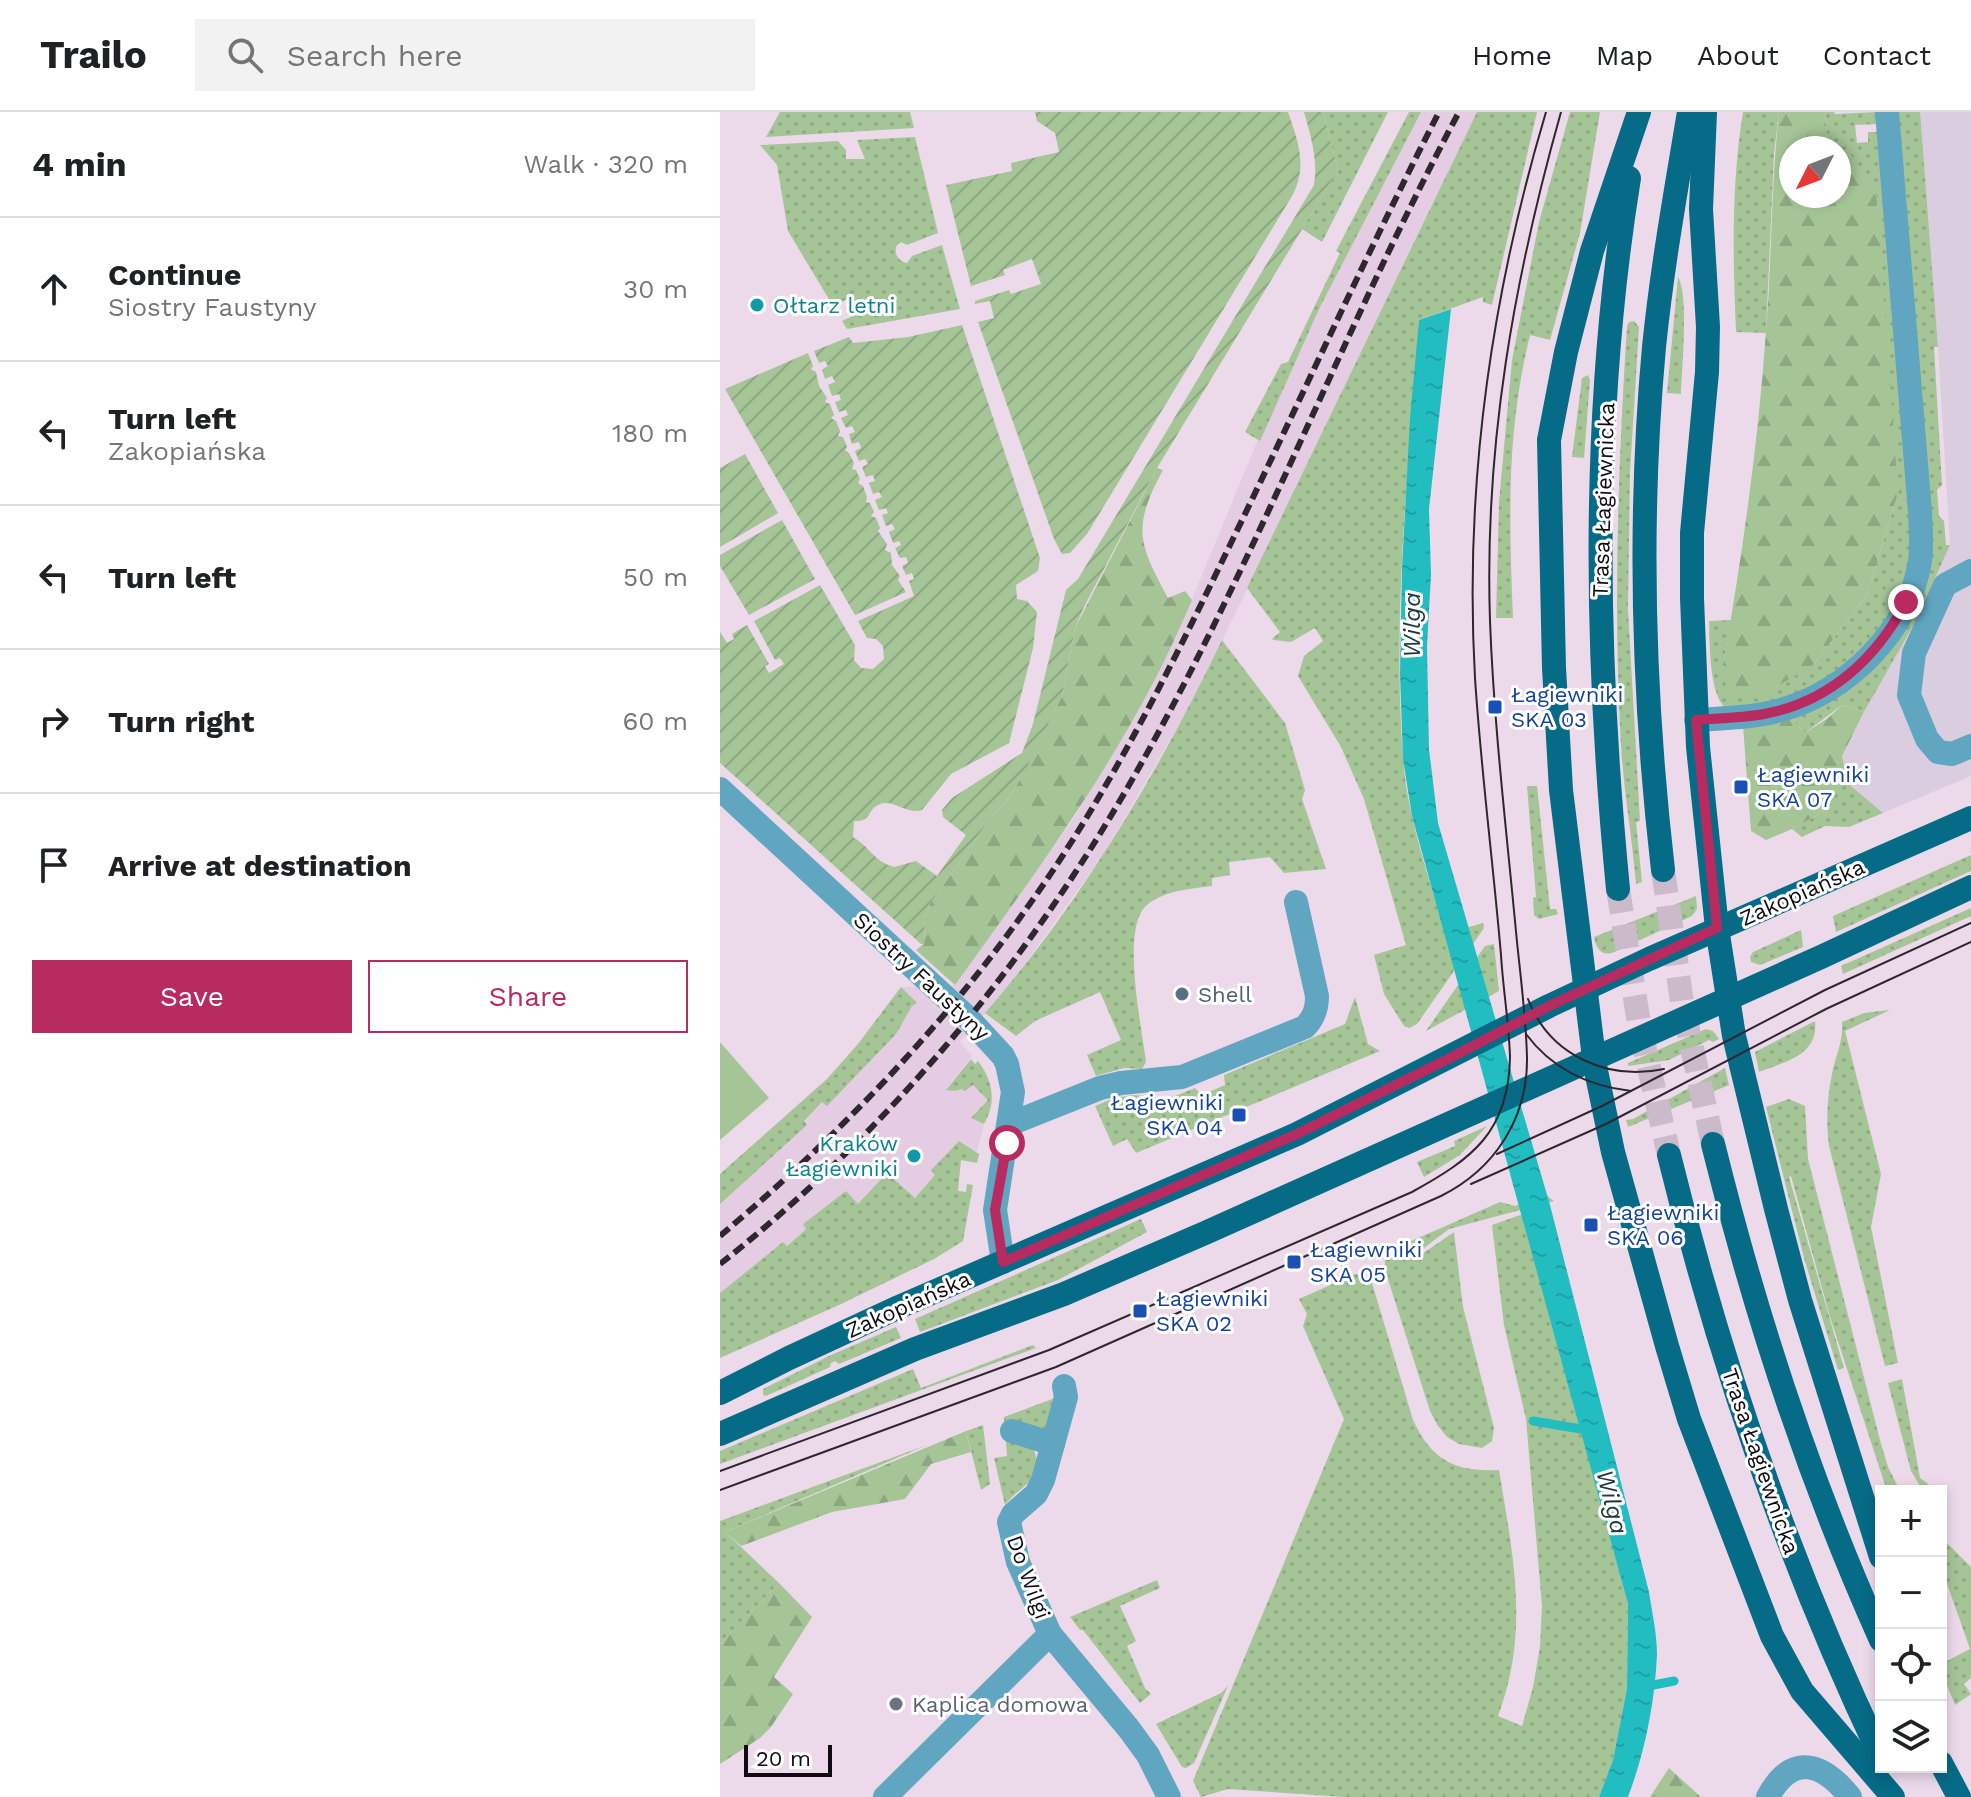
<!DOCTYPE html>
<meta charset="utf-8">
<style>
body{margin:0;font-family:"Work Sans",sans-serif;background:#f2f2f2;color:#202124}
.controls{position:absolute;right:24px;bottom:24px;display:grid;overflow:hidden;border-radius:0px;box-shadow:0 4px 12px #0003}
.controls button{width:72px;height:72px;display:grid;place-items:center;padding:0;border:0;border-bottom:2px solid #e0e0e0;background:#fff;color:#202124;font:40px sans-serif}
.compass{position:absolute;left:1059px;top:24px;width:72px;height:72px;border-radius:50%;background:#fff;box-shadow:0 4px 12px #0003;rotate:228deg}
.scale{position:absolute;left:24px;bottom:20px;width:88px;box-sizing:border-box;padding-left:8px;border:4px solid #100b10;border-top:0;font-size:22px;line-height:28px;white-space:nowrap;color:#100b10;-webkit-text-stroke:6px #fff;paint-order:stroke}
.stop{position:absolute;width:24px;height:24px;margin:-18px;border:6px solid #b82b60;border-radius:50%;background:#fff}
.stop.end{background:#b82b60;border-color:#fff;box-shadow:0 2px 8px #0008}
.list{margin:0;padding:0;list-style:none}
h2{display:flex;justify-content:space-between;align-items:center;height:104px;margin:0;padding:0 32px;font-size:34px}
h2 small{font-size:26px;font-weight:400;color:#757577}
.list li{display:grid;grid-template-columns:52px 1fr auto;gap:24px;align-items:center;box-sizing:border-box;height:144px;padding:0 32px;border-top:2px solid #e0e0e0}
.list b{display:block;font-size:30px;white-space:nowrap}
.list p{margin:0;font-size:26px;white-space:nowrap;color:#757577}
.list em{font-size:26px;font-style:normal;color:#757577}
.actions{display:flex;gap:16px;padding:24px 32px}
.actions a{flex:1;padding:18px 0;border:2px solid #b82b60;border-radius:0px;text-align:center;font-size:28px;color:#b82b60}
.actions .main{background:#b82b60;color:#fff}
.icon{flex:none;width:44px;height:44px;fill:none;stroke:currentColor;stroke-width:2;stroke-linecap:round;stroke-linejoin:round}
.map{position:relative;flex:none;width:1251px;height:1685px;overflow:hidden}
header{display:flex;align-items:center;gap:48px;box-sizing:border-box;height:112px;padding:0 40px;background:#fff;border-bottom:2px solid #e0e0e0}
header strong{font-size:38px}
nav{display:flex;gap:44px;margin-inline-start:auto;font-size:28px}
.search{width:560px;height:72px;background:#f2f2f2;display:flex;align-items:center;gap:20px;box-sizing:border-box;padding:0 28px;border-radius:0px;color:#757577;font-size:30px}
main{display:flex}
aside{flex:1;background:#fff}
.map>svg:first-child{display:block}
.commercial{fill:#dbcde0}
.built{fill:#e4cce2}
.grass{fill:url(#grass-dots)}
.forest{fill:url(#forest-firs)}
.park{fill:#a5c597}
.garden{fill:url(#garden-furrows)}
.water{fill:url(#water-ripples)}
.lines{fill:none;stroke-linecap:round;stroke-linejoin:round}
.stream{stroke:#21bdc1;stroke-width:9}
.major-tunnel{stroke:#cbbbca;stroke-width:24;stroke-dasharray:24 12;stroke-linecap:butt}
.minor{stroke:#60a6c0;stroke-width:24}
.major{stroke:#066b87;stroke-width:24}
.tram{stroke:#2e272e;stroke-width:2}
.rail{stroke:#2e272e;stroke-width:6;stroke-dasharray:12 6;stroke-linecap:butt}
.route{stroke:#b82b60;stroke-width:10}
.culture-dot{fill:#0f9aa8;stroke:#fff;stroke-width:3}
.transit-dot{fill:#1a4fb4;stroke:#fff;stroke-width:3}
.service-dot{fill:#5c6f8a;stroke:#fff;stroke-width:3}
.worship-dot{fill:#6b7280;stroke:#fff;stroke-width:3}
.labels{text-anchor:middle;stroke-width:6;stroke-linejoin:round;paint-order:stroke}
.culture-label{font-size:22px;fill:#0d838f;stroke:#fff;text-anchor:start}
.street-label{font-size:22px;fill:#100b10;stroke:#fff}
.transit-label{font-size:22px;fill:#164399;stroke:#fff;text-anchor:start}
.service-label{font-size:22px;fill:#4e5e75;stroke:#fff;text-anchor:start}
.worship-label{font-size:22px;fill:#5b616d;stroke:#fff;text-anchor:start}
.water-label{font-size:24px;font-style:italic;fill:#203838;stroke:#fff}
</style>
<header>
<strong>Trailo</strong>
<div class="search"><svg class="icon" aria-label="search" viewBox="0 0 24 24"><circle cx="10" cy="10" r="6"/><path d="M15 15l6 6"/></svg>Search here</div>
<nav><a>Home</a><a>Map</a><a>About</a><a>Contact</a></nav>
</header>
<main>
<aside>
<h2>4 min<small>Walk · 320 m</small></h2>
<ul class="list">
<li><svg class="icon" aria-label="ahead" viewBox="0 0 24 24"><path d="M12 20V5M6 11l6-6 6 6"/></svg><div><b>Continue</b><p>Siostry Faustyny</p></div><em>30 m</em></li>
<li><svg class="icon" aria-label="left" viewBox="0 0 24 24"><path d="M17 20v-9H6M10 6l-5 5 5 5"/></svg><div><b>Turn left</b><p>Zakopiańska</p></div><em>180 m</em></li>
<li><svg class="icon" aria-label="left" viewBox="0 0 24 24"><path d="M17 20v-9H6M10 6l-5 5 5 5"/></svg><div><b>Turn left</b></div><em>50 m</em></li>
<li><svg class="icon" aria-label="right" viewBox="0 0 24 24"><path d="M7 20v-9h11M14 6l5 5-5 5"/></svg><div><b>Turn right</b></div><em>60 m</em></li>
<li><svg class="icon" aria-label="arrive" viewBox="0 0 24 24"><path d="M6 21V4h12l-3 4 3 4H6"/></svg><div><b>Arrive at destination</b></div></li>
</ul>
<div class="actions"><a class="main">Save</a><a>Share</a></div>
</aside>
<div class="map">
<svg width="1251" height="1685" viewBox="0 0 1251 1685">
<defs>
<pattern id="grass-dots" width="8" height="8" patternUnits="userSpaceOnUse" patternTransform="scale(2)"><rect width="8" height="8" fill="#a5c597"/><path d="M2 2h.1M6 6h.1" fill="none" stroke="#8da881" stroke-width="1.8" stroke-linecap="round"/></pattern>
<pattern id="forest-firs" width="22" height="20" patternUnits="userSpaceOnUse" patternTransform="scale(2)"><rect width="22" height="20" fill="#a5c597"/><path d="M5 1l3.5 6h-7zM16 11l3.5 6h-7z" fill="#8da881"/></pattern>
<pattern id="garden-furrows" width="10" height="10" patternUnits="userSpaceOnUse" patternTransform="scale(2)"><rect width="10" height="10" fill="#a5c597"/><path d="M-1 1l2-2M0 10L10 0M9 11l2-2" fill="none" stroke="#8da881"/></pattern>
<pattern id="water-ripples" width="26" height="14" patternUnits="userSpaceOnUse" patternTransform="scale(2)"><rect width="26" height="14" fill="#21bdc1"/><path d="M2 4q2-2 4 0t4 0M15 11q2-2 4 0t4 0" fill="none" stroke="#1da1a5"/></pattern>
</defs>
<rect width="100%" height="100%" fill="#ecdaeb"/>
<!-- commercial -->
<polygon class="commercial" points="1199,0 1251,0 1251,664 1163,701 1131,674 1122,644 1230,433 1218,235"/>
<!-- built -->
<polygon class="built" points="700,0 757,0 476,583 383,743 289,874 240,930 252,944 226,977 235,979 252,972 268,987 251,1006 264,1012 257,1040 239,1029 211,1059 216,1063 195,1086 138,1093 125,1080 83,1112 87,1116 66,1134 63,1130 0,1181 0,1063 107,967 138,932 181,875 235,873 357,702 456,526 539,325 599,197"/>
<!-- grass -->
<g class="grass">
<polygon points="60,0 190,0 194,16 46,25"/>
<polygon points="603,0 668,0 602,130 582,117 618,58"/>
<polygon points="689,0 701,0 599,197 540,329 525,320 561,252 568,250 620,141 616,139"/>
<path d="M757,0H817L772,193L763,190V185L699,208C689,353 672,500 683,645C687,705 709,764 725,822L763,811L764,816L697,912L689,916L684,914L664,882L654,843L686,833L644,687L621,635L578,564L584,544L603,529L595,516L571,530L554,528L552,527L560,520L527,476Z"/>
<path d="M850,0H880L860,121L830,228L810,223C786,321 789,407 793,506H776L779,390L792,248L819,110Z"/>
<path d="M1023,0H1059L1054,42L1046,221L1016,220C1013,146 1011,74 1023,0Z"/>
<path d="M1105,0H1114L1115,2L1157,0L1158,12L1135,13L1137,31L1148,30V20H1159L1192,432L1184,473L1158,520L1108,568L1049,592L1005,596C989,579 990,535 989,509L1011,508L1002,558L1093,553L1147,483L1178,381L1131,43L1119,41V36H1107Z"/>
<polygon points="1176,0 1200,0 1218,235 1214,235 1222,373 1217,378 1219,404 1224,409 1226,433 1230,433 1194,512 1144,600 1122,593 1085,621 1070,605 1195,494"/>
<path d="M195,25L218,121L187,133L181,130L177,133C173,141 178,149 187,151L192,144L222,133L240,197L127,217L122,209L135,203L129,186L113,194L68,119L57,53L40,33L118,29L126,38V47H145L137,28Z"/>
<path d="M958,165C969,183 962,258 961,282L947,281Z"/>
<path d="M914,209L919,215L910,360L908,497L920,709L916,710L922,770L916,772C912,725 904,681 901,634C893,493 898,354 907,214L909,210Z"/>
<polygon points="868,263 870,268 864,346 852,345 862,266"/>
<path d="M502,528L565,611L585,678L582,687L606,757L564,761L550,745L509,750L510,763L492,766V774C470,777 445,778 427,793C400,815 422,916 426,950L422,957L404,956L376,964L367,943L401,928L380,880L315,909L296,924L265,901C359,794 441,656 502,528Z"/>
<polygon points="1126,660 1131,674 1163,701 1129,715 1105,714 1082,725 1072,717 1103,700"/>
<polygon points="807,674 817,674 830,797 836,797 838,802 819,807 814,803 813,786 816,785"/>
<polygon points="1251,743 1251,759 1116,820 1113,804"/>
<path d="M976,784L977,797L972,804L892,841C880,844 876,835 874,825Z"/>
<polygon points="1251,796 1251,804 1123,862 1121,854"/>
<polygon points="1081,818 1083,835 1040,853 1031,850 1030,845 1033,840"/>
<polygon points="774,832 779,879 706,919 765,834"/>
<polygon points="181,875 197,891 192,894 176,922 107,994 102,990 84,1009 87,1013 0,1092 0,1062 107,967 138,932"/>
<polygon points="635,885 648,932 660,939 416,1041 407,1027 393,1034 375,994 394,986 413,983 450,986 475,976 482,983 505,973 504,963 625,912"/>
<path d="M1170,898L1125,919L1161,1062L1151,1115L1178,1251L1165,1254L1109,1034C1106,1010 1107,986 1112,962C1115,945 1124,928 1122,910L1144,901Z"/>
<path d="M1095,909C1099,943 1065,950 1039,960L1035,940Z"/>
<polygon points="986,917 993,919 999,927 993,930 989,928 949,948 908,954 908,951"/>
<path d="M251,947L255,952L258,949C273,969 277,990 264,1012L251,1006L268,988L253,973L245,979L242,977L235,979L226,978Z"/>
<polygon points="1005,956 1009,973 908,1015 906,1008 913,1007"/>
<polygon points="1069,987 1085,994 1088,1047 1161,1332 1168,1355 1180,1379 1167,1379 1110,1205 1071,1064 1069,1065 1124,1256 1118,1258 1084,1146 1046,995"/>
<polygon points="767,1014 740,1043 704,1065 697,1050 735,1034 734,1029"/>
<polygon points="239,1029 259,1042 257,1051 241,1048 238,1079 246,1080 247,1072 253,1073 243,1129 214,1147 119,1193 0,1246 0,1181 63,1130 67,1134 86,1117 83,1112 126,1079 138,1092 167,1061 195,1086 215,1063 211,1058"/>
<polygon points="826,1083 834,1089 729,1117 700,1139 702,1142 734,1120 743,1195 774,1316 772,1329 762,1336 739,1332 727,1325 718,1314 710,1299 665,1158 665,1144 671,1138 780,1090 795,1094"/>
<path d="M803,1102L908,1492L907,1576L893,1648L879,1685H624L508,1677L481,1685L473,1669L624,1307L583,1214L587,1202L579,1187L635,1162L649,1165L652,1171L693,1308C712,1349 735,1360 779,1358C793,1444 810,1519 778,1604L802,1614L813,1575L820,1535L822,1494L806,1307L784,1213L772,1113Z"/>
<polygon points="421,1107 427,1120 338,1168 200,1220 195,1207"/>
<polygon points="176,1215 181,1226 119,1252 115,1249 111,1251 110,1255 46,1284 43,1283 43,1277 111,1243"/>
<polygon points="313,1233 316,1236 0,1352 0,1339 193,1257 201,1276"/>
<polygon points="1182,1267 1200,1366 1217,1379 1203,1379 1191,1359 1168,1271"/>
<path d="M335,1286L326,1316L313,1337C328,1366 299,1374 285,1393L274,1346L287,1344L284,1305Z"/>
<polygon points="263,1313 270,1372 261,1378 246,1319"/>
<polygon points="207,1333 5,1420 59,1471 0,1532 0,1409"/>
<polygon points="1221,1425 1251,1455 1251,1566 1244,1572 1251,1582 1235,1593 1221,1559 1221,1552 1250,1537 1225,1466 1221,1467"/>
<polygon points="437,1468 440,1476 400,1494 416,1529 407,1534 425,1576 431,1582 420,1591 363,1518 360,1518 350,1505"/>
<polygon points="508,1574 474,1651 466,1656 462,1655 436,1612 501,1581"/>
</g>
<!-- forest -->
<g class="forest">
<path d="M1059,0H1105L1107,36H1071V84H1119V41L1131,43L1156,78L1178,381L1147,483L1093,553L1039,585H1009L1002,558C1022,446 1038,333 1046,219C1052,146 1051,73 1059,0Z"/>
<path d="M437,356L443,358C412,416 418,430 448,486L465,479L472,488C414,628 323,751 235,873L196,838L204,832L205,806L210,792L262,718L293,680L342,584L355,516Z"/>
<polygon points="1122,593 1144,600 1122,644 1126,660 1103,700 1072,717 1046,728 1031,719 1023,614 1070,605 1085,621 1108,606"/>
<polygon points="246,1319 251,1340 211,1352 185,1387 112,1400 21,1434 5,1420"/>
<polygon points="59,1471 92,1505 54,1565 73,1582 51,1615 40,1626 0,1652 0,1532"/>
<polygon points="949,1656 981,1685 930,1685"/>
</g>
<!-- park -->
<polygon class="park" points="0,930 49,986 0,1028"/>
<!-- garden -->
<g class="garden">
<path d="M315,0H568C578,29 588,55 572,84L367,422L350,441L342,442L334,427L258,210L274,206L270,189L255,192V189L289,178L291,182L321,172L312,147L283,158L285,163L251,174L226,73L292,59L291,51L339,40L335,21L317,9Z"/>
<path d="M584,0H603L618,58L437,356L364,495L355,516L342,584L306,657L293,680L262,718L210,792L205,806L204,832H201L0,651V520L7,531L14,527L12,522L27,513L49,552L45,554L49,561L64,552L60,546L55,548L34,509L100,473L135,533L134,548L141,556L153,557L164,547L163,534L156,527L147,526L138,509L194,484L189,469L194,467L192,461L186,463L182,454L188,451L186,445L180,446L175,436L181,433L179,429L173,431L169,420L175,417L172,412L166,414L162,403L168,401L166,396L159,398L155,388L162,385L159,380L153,382L149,371L155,369L153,363L146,365L142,355L148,352L145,347L139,349L135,339L141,336L139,330L132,332L129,322L135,320L132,314L126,316L121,306L128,303L126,298L119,300L115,290L121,288L119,282L112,284L108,273L115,270L112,264L105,267L102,258L108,254L105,249L99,251L94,239L129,225L133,231L188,225L242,213L320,446L318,459L296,473L297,487L307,489L317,500L313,536L289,631L231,662L202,698C187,703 171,685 158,693C146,699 153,710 134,709L133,725C150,735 153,749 174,755L196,749L217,764L246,723L223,705L222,698L232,686L302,641L313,612L346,478L358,467L594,73C598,47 591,25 584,0Z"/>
<polygon points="88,241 93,254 91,257 96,260 99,274 107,286 105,290 110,292 114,303 111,306 116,309 120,319 118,324 123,325 127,335 125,338 129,341 134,351 132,357 136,358 140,367 138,371 143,374 147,385 146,390 150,391 154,400 151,404 156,406 160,416 158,419 167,432 165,438 171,441 172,453 180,464 178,468 186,480 135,503 5,277"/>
<polygon points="25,342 58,401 0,435 0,356"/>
<polygon points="62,408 95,467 29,503 0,454 0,443"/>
</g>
<!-- water -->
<path class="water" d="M731,197L709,397L711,463L707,534L709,637L718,711L830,1093L929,1480C932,1500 937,1522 937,1542C935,1590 925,1640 908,1685H879L893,1648L907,1576L908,1492L692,704L683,647L680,562L682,456L690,306L699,208Z"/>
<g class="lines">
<!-- stream -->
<g class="stream">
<polyline points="813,1309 873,1319"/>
<polyline points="923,1575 954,1569"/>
</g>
<!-- major-tunnel -->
<g class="major-tunnel">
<polyline points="943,758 962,890 993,1032"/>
<polyline points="898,777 919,912 949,1043"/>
</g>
<!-- minor -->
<g class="minor">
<polyline points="1251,459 1225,473 1194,541 1189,583 1207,627 1218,640 1232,642 1251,634"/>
<path d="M976,608C1004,606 1033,606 1061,598C1128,579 1189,519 1200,449C1202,433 1201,417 1200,400L1167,0"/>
<polyline points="0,677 248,906 283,944 287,952 293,980 275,1098 283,1150"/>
<path d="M290,1012L380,976L401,971L462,965L585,915C594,906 597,897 597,884L576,790"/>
<polyline points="344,1274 346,1285 323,1368 316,1382 293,1402 289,1410 298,1450 330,1522 409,1617 428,1643 449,1685"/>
<polyline points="292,1319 333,1332"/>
<polyline points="165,1685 330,1522"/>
<path d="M1048,1685C1072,1640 1103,1651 1130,1685"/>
</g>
<!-- major -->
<g class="major">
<polyline points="919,0 872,139 846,240 829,328 834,556 841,678 875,954 893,1040 947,1234 969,1307 1052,1524 1082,1579 1173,1685"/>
<polyline points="985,0 981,97 988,215 987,260 972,421 972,486 978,635 997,816 1014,924 1056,1097 1080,1188 1161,1445"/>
<path d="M943,758C923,585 918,409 934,235C942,156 956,78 969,0"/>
<path d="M898,777C875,540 871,301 909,66"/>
<path d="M993,1032C1035,1202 1089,1368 1161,1528"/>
<path d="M949,1043C1000,1251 1069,1452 1161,1645"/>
<polyline points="0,1281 69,1246 179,1195 577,1022 829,894 929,847 1251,706"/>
<polyline points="0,1322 195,1237 344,1182 485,1121 1101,845 1251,775"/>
<polyline points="1221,1651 1239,1685"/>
</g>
<!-- tram -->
<g class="tram">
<path d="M808,887C829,943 887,969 944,957"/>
<path d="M806,922C832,957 868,974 911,979"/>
<polyline points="777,1042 882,994 1105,878 1251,811"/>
<polyline points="751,1072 886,1012 1106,897 1251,830"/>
<path d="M0,1359L329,1238L692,1080C752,1047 789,1020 790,945C789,911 783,877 781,843C773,750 761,658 755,566C744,373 771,184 826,0"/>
<path d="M0,1378L336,1255L721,1084C775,1057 808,1006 807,945C806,906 801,868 797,830C787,723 774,616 770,509C764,334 794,167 841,0"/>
</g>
<!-- rail -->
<g class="rail">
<path d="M0,1124C115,1027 222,917 309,793C389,681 450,557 510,433C580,289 646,143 719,0"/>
<path d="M0,1152C163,1024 301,859 405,680C532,461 620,223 739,0"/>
</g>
</g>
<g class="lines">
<!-- route -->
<path class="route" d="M287,1031L275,1098L283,1150L577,1022L730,946L829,894L997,816L976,608C999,606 1022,606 1044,602C1109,590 1156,547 1186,490"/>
</g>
<!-- markers -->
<g class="culture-dot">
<circle cx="37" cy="193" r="8"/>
<circle cx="194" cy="1044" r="8"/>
</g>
<g class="transit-dot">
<rect x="767" y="587" width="16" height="16" rx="4"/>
<rect x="1013" y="667" width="16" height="16" rx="4"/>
<rect x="511" y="995" width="16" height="16" rx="4"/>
<rect x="863" y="1105" width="16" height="16" rx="4"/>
<rect x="566" y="1142" width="16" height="16" rx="4"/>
<rect x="412" y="1191" width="16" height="16" rx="4"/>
</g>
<circle class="service-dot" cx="462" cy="882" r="8"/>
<circle class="worship-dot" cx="176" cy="1592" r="8"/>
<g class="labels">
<!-- culture labels -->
<g class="culture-label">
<text x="53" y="201">Ołtarz letni</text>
<text x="178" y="1039" text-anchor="end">Kraków<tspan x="178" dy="25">Łagiewniki</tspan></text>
</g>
<!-- street labels -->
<g class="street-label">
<text transform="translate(883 388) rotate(-88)" y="8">Trasa Łagiewnicka</text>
<text transform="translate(1082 780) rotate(-24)" y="8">Zakopiańska</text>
<text transform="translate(202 864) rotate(43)" y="8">Siostry Faustyny</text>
<text transform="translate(188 1192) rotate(-24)" y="8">Zakopiańska</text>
<text transform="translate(1041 1349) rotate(71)" y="8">Trasa Łagiewnicka</text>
<text transform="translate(309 1465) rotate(70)" y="8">Do Wilgi</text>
</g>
<!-- transit labels -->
<g class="transit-label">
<text x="791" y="590">Łagiewniki<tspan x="791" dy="25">SKA 03</tspan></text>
<text x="1037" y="670">Łagiewniki<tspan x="1037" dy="25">SKA 07</tspan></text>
<text x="503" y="998" text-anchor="end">Łagiewniki<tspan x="503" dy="25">SKA 04</tspan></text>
<text x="887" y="1108">Łagiewniki<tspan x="887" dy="25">SKA 06</tspan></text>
<text x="590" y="1145">Łagiewniki<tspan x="590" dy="25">SKA 05</tspan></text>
<text x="436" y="1194">Łagiewniki<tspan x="436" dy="25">SKA 02</tspan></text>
</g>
<!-- service labels -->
<g class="service-label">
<text x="478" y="890">Shell</text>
</g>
<!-- worship labels -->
<g class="worship-label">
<text x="192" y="1600">Kaplica domowa</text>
</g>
<!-- water labels -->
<g class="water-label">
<text transform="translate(692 513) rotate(-90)" y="8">Wilga</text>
<text transform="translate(892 1390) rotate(76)" y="8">Wilga</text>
</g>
</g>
</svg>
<div class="controls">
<button>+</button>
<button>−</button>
<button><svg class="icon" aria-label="locate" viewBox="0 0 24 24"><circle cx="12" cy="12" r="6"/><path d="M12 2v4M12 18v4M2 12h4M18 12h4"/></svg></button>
<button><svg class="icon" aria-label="layers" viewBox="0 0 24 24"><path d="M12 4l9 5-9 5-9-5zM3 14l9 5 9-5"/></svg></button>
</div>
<svg class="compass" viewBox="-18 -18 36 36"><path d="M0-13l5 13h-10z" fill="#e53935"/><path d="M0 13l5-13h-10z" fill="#757577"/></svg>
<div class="scale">20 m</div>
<div class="stop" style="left:287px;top:1031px"></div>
<div class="stop end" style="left:1186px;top:490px"></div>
</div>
</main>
